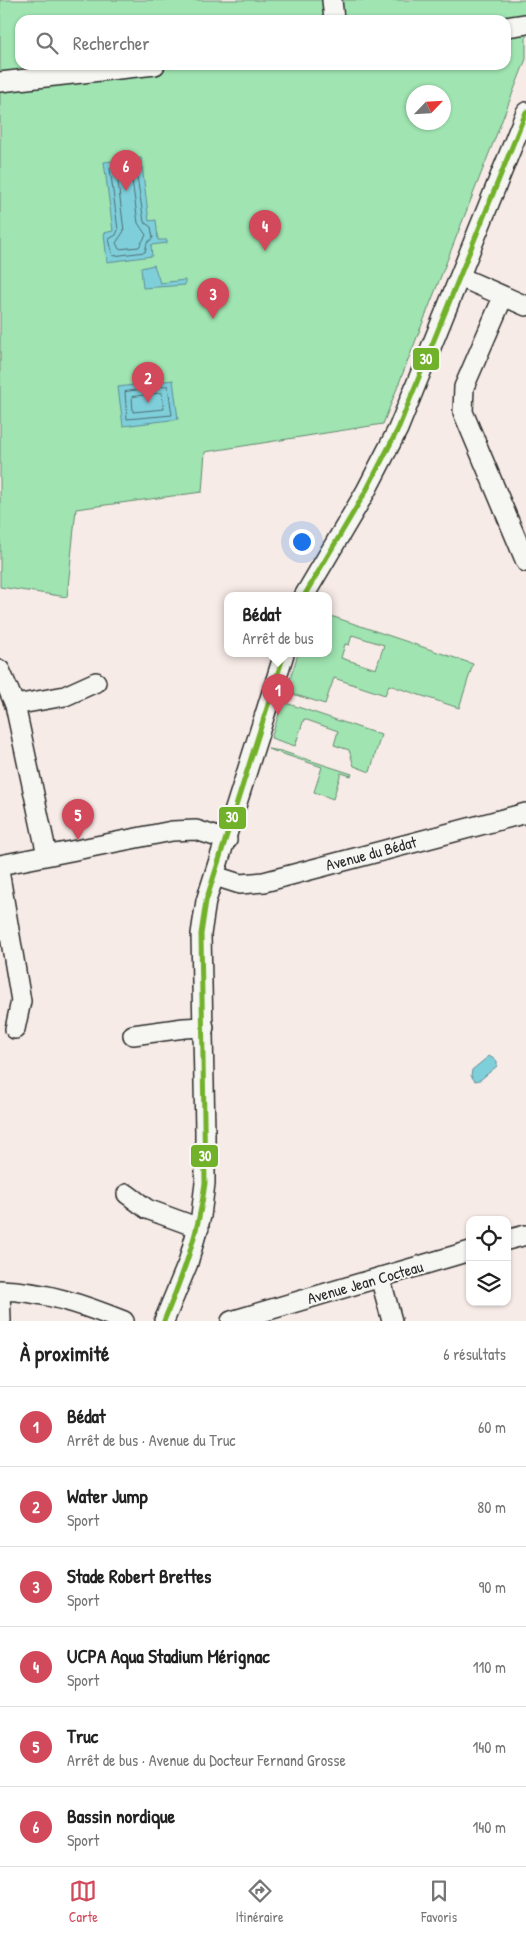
<!DOCTYPE html>
<html lang="fr">
<meta charset="utf-8">
<style>
body{margin:0;font-family:"Patrick Hand",sans-serif;background:#f2f2f2;color:#222}
.controls{position:absolute;right:15px;bottom:15px;display:grid;overflow:hidden;border-radius:10px;box-shadow:0 1px 4px #0004}
.controls button{width:45px;height:45px;display:grid;place-items:center;padding:0;border:0;border-bottom:1px solid #e0e0e0;background:#fff;color:#222;font:25px sans-serif}
.compass{position:absolute;left:406px;top:85px;width:45px;height:45px;border-radius:50%;background:#fff;box-shadow:0 1px 4px #0004;rotate:65deg}
.you{position:absolute;left:301px;top:541px;width:18px;height:18px;margin:-12px;border:4px solid #fff;border-radius:50%;background:#1a73e8;box-shadow:0 0 0 8px #1a73e833}
.badge{display:grid;place-items:center;width:32px;height:32px;border-radius:50%;background:#d1495b;color:#fff;font-size:16px;font-weight:700}
.pin{position:absolute;translate:-50% -41px;filter:drop-shadow(0 1px 2px #0008)}
.pin::after{content:'';position:absolute;top:26px;width:18px;height:15px;background:inherit;clip-path:polygon(0 0,100% 0,50% 100%)}
.popup{position:absolute;left:224px;top:592px;width:108px;height:65px;box-sizing:border-box;display:grid;place-content:center;border-radius:10px;background:#fff;filter:drop-shadow(0 1px 4px #0005);font-size:16px;white-space:nowrap;color:#767676}
.popup b{font-size:19px;color:#222}
.popup::after{content:'';position:absolute;left:50%;top:100%;margin-left:-10px;border:10px solid transparent;border-top-color:#fff}
.list{margin:0;padding:0;list-style:none}
h2{display:flex;justify-content:space-between;align-items:center;height:65px;margin:0;padding:0 20px;font-size:21px}
h2 small{font-size:16px;font-weight:400;color:#767676}
.list li{display:grid;grid-template-columns:32px 1fr auto;gap:15px;align-items:center;box-sizing:border-box;height:80px;padding:0 20px;border-top:1px solid #e0e0e0}
.list b{display:block;font-size:19px;white-space:nowrap}
.list p{margin:0;font-size:16px;white-space:nowrap;color:#767676}
.list em{font-size:16px;font-style:normal;color:#767676}
.icon{flex:none;width:28px;height:28px;fill:none;stroke:currentColor;stroke-width:2;stroke-linecap:round;stroke-linejoin:round}
.map{position:relative;flex:none;width:526px;height:1321px;overflow:hidden}
.search{position:absolute;background:#fff;box-shadow:0 1px 4px #0004;left:15px;right:15px;top:15px;height:55px;display:flex;align-items:center;gap:12px;box-sizing:border-box;padding:0 18px;border-radius:15px;color:#767676;font-size:19px}
.sheet{height:545px;background:#fff}
nav{display:flex;justify-content:space-around;align-items:center;box-sizing:border-box;height:70px;border-top:1px solid #e0e0e0;background:#fff;font-size:14px;color:#767676}
nav a{display:grid;justify-items:center;gap:2px}
nav .on{color:#d1495b}
.map>svg:first-child{display:block}
.green{fill:#9fe4b1;stroke:#65886e;fill-rule:evenodd}
.water{fill:#7fcfdb;stroke:#5d8d95}
.lines{fill:none;stroke-linecap:round;stroke-linejoin:round}
.shore{stroke:#4d6d71;stroke-width:1}
.minor-casing{stroke:#2b2b2b;stroke-width:22}
.minor{stroke:#f6f6f2;stroke-width:19}
.bus-1-casing{stroke:#f6f6f2;stroke-width:9}
.bus-1{stroke:#72b12a;stroke-width:5}
.labels{text-anchor:middle;stroke-width:4;stroke-linejoin:round;paint-order:stroke}
.street-label{font-size:16px;fill:#2b2b2b;stroke:#f6f6f2}
.line-badge{stroke:#f6f6f2;stroke-width:2}
.badge-label{font-size:14px;text-anchor:middle;font-weight:bold;fill:#fff}
</style>
<div class="map">
<svg width="526" height="1321" viewBox="0 0 526 1321">
<rect width="100%" height="100%" fill="#f7ebe7"/>
<filter id="ink" filterUnits="userSpaceOnUse"><feTurbulence type="fractalNoise" baseFrequency=".02" numOctaves="2"/><feDisplacementMap in="SourceGraphic" scale="10" xChannelSelector="R" yChannelSelector="G"/><feConvolveMatrix kernelMatrix="1 2 1 2 8 2 1 2 1" color-interpolation-filters="sRGB"/></filter>
<g filter="url(#ink)">
<!-- green -->
<g class="green">
<path d="M0,0H526V59L383,424L205,452L202,492L76,509L67,597L0,587ZM20,20H506V65H20ZM414,92H444V122H414Z"/>
<path d="M328,615L473,664L459,708L389,685L385,695L334,678L325,704L286,692L298,654H328ZM352,635L384,645L376,669L341,658L345,644L349,645Z"/>
<polygon points="283,702 381,735 370,772 354,766 349,750 334,745 338,731 304,719 295,746 271,738"/>
<polygon points="268,749 281,751 352,774 351,776 341,773 333,799 314,792 322,767"/>
</g>
<!-- water -->
<g class="water">
<polygon points="141,158 149,221 156,220 158,240 167,240 167,243 151,245 152,256 107,262 104,233 113,231 104,162"/>
<polygon points="154,265 160,283 185,280 185,285 143,288 141,268"/>
<polygon points="173,380 178,419 123,426 118,387"/>
<polygon points="489,1056 497,1061 497,1066 480,1080 475,1081 471,1076 472,1070"/>
</g>
<g class="lines">
<!-- shore -->
<g class="shore">
<polygon points="135,164 144,222 151,227 153,238 147,243 145,252 113,256 109,239 116,235 118,230 110,168"/>
<polygon points="129,171 131,173 138,223 146,235 139,247 119,249 116,243 124,231 117,174"/>
<polygon points="168,386 172,415 127,419 125,392"/>
<polygon points="162,393 164,409 133,412 132,397"/>
</g>
<defs>
<g id="minor">
<polyline points="332,0 334,20"/>
<polyline points="506,27 526,24"/>
<polyline points="0,82 155,65"/>
<polyline points="460,277 526,306"/>
<polyline points="503,297 464,387 463,412 526,562"/>
<polyline points="304,596 366,491 398,429 526,112"/>
<polyline points="0,670 15,705 47,855"/>
<polyline points="15,705 65,696 96,682"/>
<polyline points="0,865 172,831 196,830 227,840"/>
<polyline points="0,876 21,1001 15,1029"/>
<polyline points="215,876 240,884 264,882 526,813"/>
<polyline points="133,1035 184,1028 204,1027"/>
<polyline points="127,1194 147,1209 199,1228"/>
<polyline points="507,1240 526,1235"/>
<polyline points="380,1277 392,1321"/>
<path d="M1,1321L0,1290C44,1291 84,1305 124,1321"/>
<polyline points="164,1321 188,1263 201,1216 205,1183 205,1132 201,934 206,901 284,654"/>
<polyline points="231,1321 470,1251"/>
</g>
</defs>
<!-- minor casing -->
<use href="#minor" class="minor-casing"/>
<!-- minor -->
<use href="#minor" class="minor"/>
<defs>
<g id="bus-1">
<polyline points="304,596 366,491 398,429 526,112"/>
<path d="M164,1321C183,1275 199,1232 205,1183L201,934L206,901L284,654"/>
</g>
</defs>
<!-- bus-1 casing -->
<use href="#bus-1" class="bus-1-casing"/>
<!-- bus-1 -->
<use href="#bus-1" class="bus-1"/>
</g>
</g>
<g class="labels">
<!-- street labels -->
<g class="street-label">
<text transform="translate(371 853) rotate(-15)" y="6">Avenue du Bédat</text>
<text transform="translate(365 1282) rotate(-16)" y="6">Avenue Jean Cocteau</text>
</g>
</g>
<g class="line-badge">
<rect x="412" y="347" width="28" height="24" rx="5" fill="#72b12a"/>
<rect x="218" y="806" width="29" height="24" rx="5" fill="#72b12a"/>
<rect x="190" y="1144" width="29" height="24" rx="5" fill="#72b12a"/>
</g>
<g class="badge-label">
<text x="426" y="364">30</text>
<text x="232" y="822">30</text>
<text x="205" y="1161">30</text>
</g>
</svg>
<div class="controls">
<button><svg class="icon" aria-label="locate" viewBox="0 0 24 24"><circle cx="12" cy="12" r="6"/><path d="M12 2v4M12 18v4M2 12h4M18 12h4"/></svg></button>
<button><svg class="icon" aria-label="layers" viewBox="0 0 24 24"><path d="M12 4l9 5-9 5-9-5zM3 14l9 5 9-5"/></svg></button>
</div>
<svg class="compass" viewBox="-18 -18 36 36"><path d="M0-13l5 13h-10z" fill="#e53935"/><path d="M0 13l5-13h-10z" fill="#767676"/></svg>
<div class="you"></div>
<div class="pin badge" style="left:278px;top:715px">1</div>
<div class="popup"><b>Bédat</b>Arrêt de bus</div>
<div class="pin badge" style="left:148px;top:403px">2</div>
<div class="pin badge" style="left:213px;top:319px">3</div>
<div class="pin badge" style="left:265px;top:251px">4</div>
<div class="pin badge" style="left:78px;top:840px">5</div>
<div class="pin badge" style="left:126px;top:191px">6</div>
<div class="search"><svg class="icon" aria-label="search" viewBox="0 0 24 24"><circle cx="10" cy="10" r="6"/><path d="M15 15l6 6"/></svg>Rechercher</div>
</div>
<section class="sheet">
<h2>À proximité<small>6 résultats</small></h2>
<ul class="list">
<li><span class="badge">1</span><div><b>Bédat</b><p>Arrêt de bus · Avenue du Truc</p></div><em>60 m</em></li>
<li><span class="badge">2</span><div><b>Water Jump</b><p>Sport</p></div><em>80 m</em></li>
<li><span class="badge">3</span><div><b>Stade Robert Brettes</b><p>Sport</p></div><em>90 m</em></li>
<li><span class="badge">4</span><div><b>UCPA Aqua Stadium Mérignac</b><p>Sport</p></div><em>110 m</em></li>
<li><span class="badge">5</span><div><b>Truc</b><p>Arrêt de bus · Avenue du Docteur Fernand Grosse</p></div><em>140 m</em></li>
<li><span class="badge">6</span><div><b>Bassin nordique</b><p>Sport</p></div><em>140 m</em></li>
</ul>
</section>
<nav>
<a class="on"><svg class="icon" aria-label="map" viewBox="0 0 24 24"><path d="M3 6l6-2 6 2 6-2v14l-6 2-6-2-6 2zM9 4v14M15 6v14"/></svg>Carte</a>
<a><svg class="icon" aria-label="directions" viewBox="0 0 24 24"><path d="M12 3l9 9-9 9-9-9zM9 14v-3h6M13 9l2 2-2 2"/></svg>Itinéraire</a>
<a><svg class="icon" aria-label="saved" viewBox="0 0 24 24"><path d="M7 4h10v16l-5-4-5 4z"/></svg>Favoris</a>
</nav>
